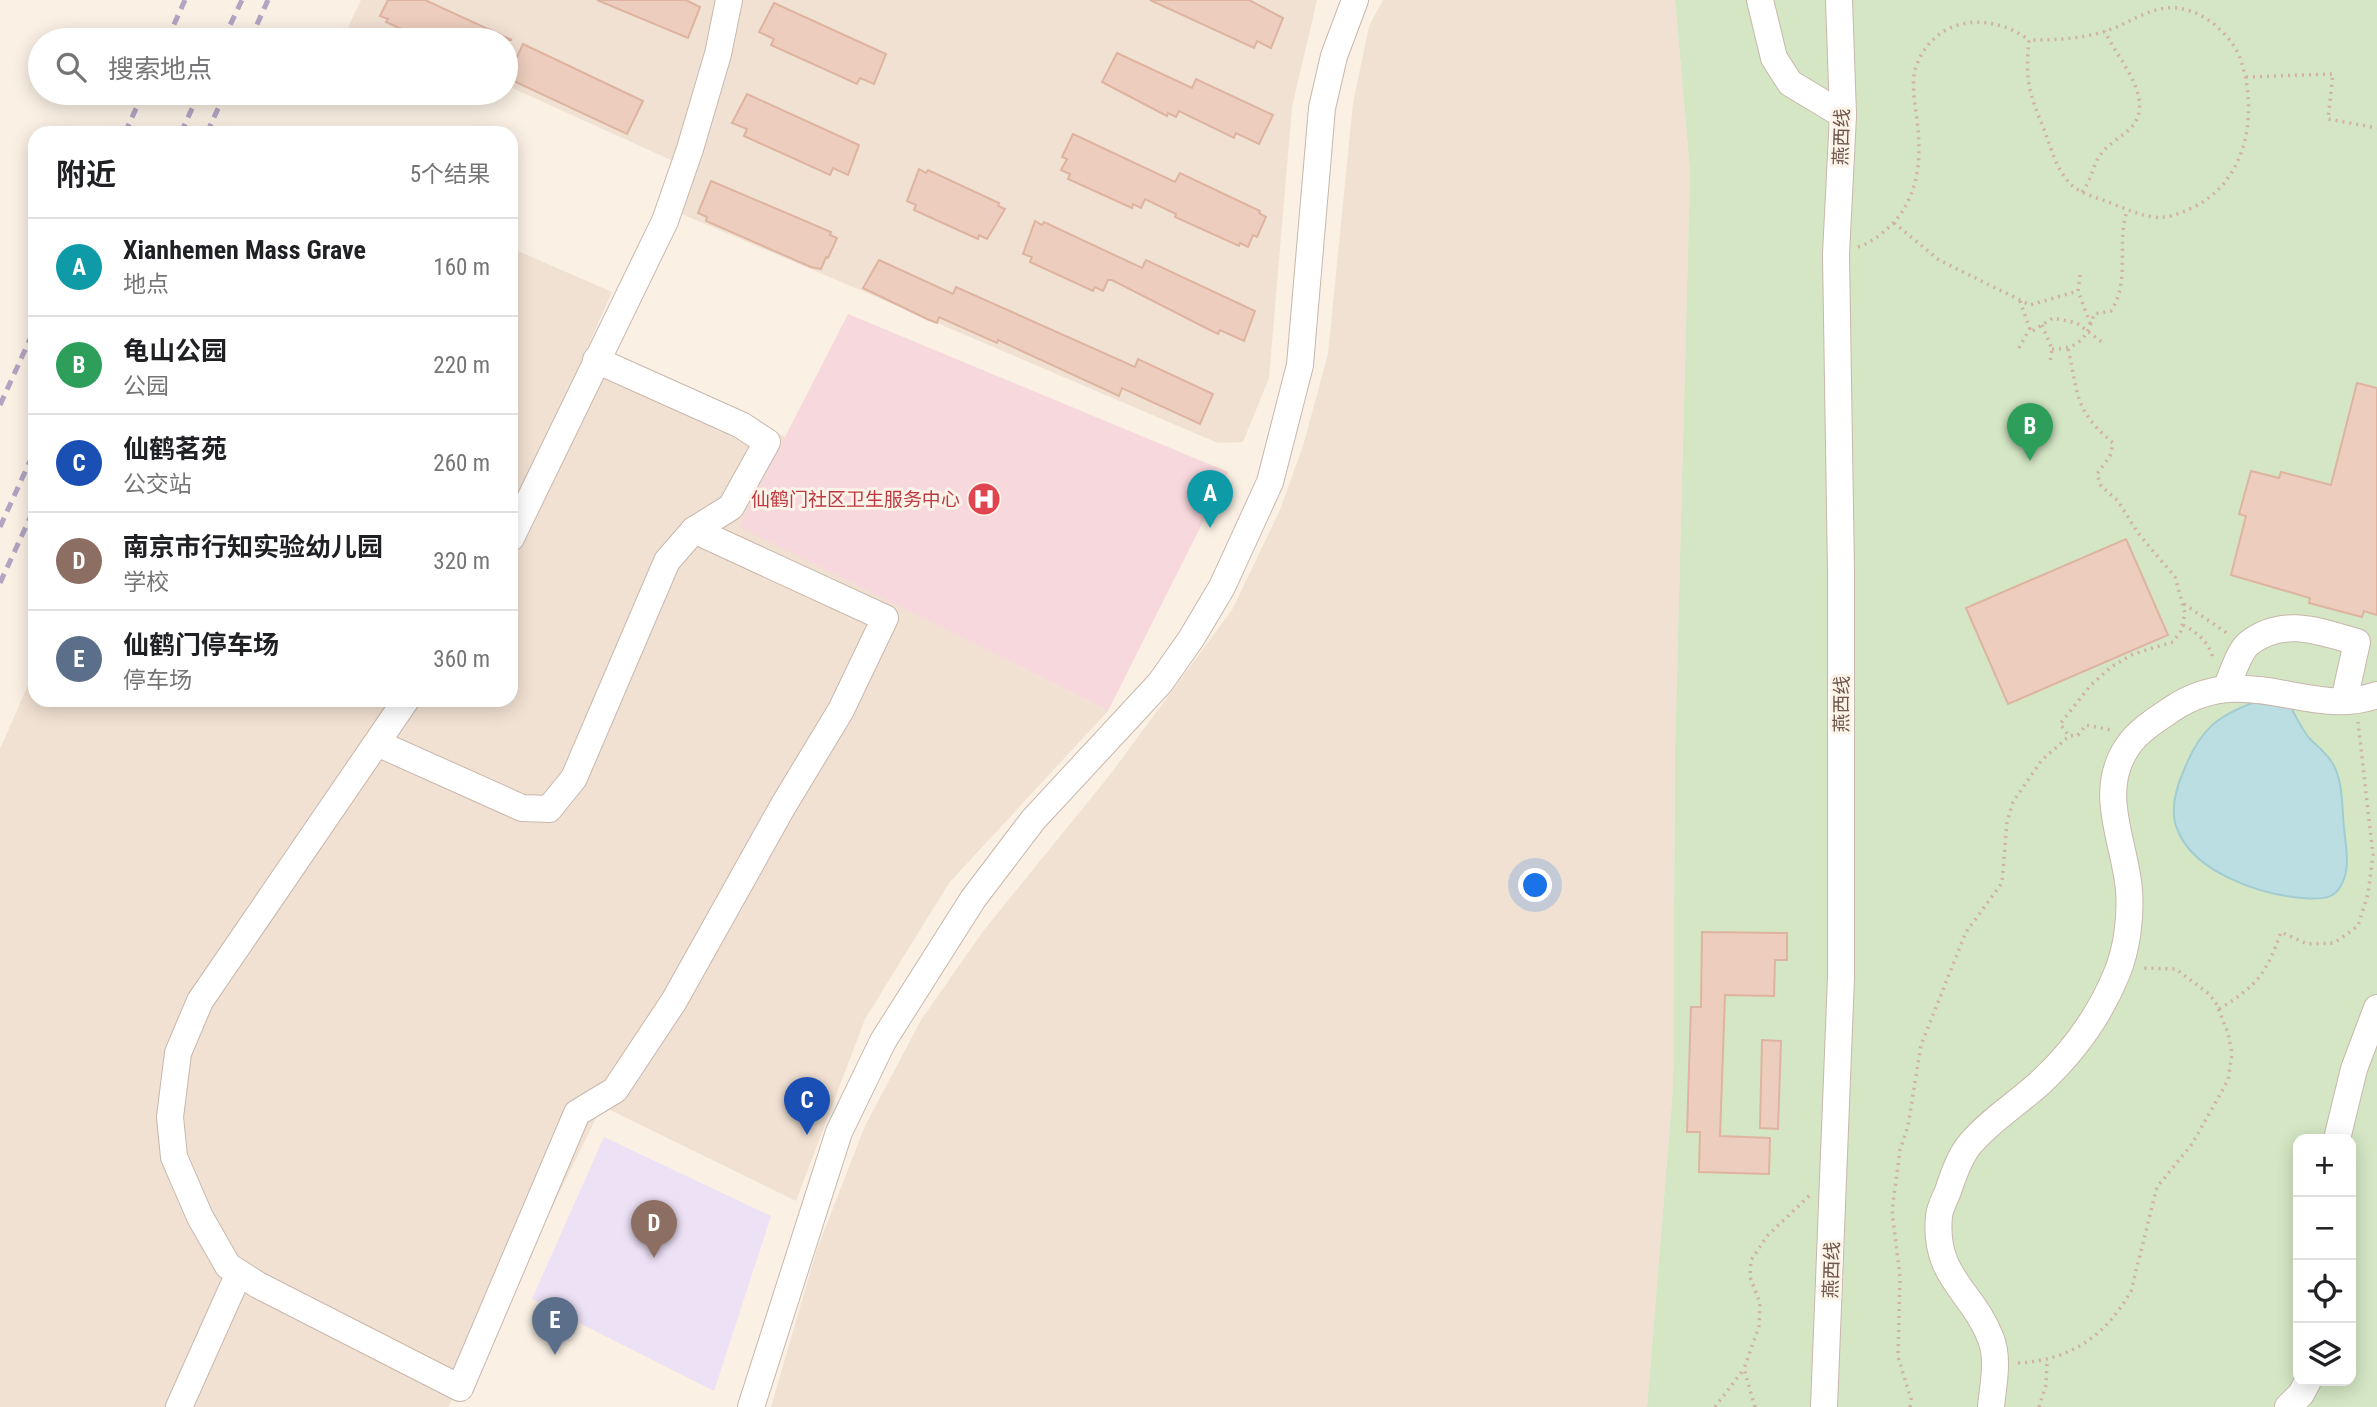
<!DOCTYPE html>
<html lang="zh">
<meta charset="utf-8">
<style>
body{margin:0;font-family:"Roboto Condensed","Noto Sans SC",sans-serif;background:#f2f2f2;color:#202124}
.controls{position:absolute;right:21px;bottom:21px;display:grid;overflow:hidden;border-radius:14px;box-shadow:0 4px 18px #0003}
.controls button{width:63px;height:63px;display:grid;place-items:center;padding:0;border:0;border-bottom:2px solid #e0e0e0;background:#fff;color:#202124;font:35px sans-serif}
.you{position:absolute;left:1536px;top:886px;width:24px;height:24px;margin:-18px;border:5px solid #fff;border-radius:50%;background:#1a73e8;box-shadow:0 0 0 10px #1a73e833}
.badge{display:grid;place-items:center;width:46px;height:46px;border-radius:50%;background:#7c3aed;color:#fff;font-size:23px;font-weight:700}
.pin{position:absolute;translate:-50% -58px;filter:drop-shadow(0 2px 4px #0008)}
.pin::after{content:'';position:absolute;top:37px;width:24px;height:21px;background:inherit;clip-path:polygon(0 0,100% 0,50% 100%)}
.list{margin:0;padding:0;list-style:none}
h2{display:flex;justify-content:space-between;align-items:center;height:91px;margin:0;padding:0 28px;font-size:30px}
h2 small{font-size:23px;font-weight:400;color:#757577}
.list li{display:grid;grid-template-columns:46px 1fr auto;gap:21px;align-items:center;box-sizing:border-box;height:98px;padding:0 28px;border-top:2px solid #e0e0e0}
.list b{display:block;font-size:26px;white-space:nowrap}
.list p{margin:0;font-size:23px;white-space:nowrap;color:#757577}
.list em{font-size:23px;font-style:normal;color:#757577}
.icon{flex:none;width:38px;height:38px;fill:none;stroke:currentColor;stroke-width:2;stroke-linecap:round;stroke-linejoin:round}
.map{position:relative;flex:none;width:2377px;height:1407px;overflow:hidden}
.search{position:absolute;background:#fff;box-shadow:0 4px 18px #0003;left:28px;top:28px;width:490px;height:77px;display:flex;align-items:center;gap:18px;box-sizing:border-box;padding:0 24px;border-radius:38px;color:#757577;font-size:26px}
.panel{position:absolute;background:#fff;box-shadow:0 4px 18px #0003;left:28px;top:126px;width:490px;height:581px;border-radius:21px}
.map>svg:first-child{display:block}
.residential{fill:#f1e1d3}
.education{fill:#ede1f6}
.medical{fill:#f7d8dd}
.green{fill:#d4e6c4;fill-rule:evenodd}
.water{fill:#badee1;stroke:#a1cdd2;stroke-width:2}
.building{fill:#edcebe;stroke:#deb4a0;stroke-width:2}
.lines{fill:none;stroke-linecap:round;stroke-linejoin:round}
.minor-casing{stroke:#c9b7ab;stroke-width:28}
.path{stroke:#d1b1a1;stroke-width:3.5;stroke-dasharray:2 5;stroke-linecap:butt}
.minor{stroke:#fff;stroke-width:26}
.rail{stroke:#b2a4c2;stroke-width:5;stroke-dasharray:10 7;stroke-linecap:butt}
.labels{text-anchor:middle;stroke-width:6;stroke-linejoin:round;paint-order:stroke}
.street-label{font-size:19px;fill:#6f564c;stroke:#fdf4e9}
.health-label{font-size:19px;fill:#be3a42;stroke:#fdf4e9;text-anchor:end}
</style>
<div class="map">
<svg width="2377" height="1407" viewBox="0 0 2377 1407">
<rect width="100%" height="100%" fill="#faf0e4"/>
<!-- residential -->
<g class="residential">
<polygon points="361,0 1317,0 1292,107 1269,378 1243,442 1218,443 677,212 695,171 506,85 506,40 377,40 348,27"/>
<polygon points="1383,0 1675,0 1690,171 1675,751 1673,1087 1647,1407 771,1407 817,1249 865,1126 921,1020 984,930 1109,776 1232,610 1280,510 1303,446 1328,354 1353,103 1369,26"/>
<polygon points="511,248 612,292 587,349 786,437 740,527 1108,711 949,883 865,1019 796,1201 602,1106 509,1295 448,1407 0,1407 0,749 35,669 35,700 511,700"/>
</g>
<!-- education -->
<polygon class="education" points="604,1137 771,1216 714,1391 532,1299"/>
<!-- medical -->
<polygon class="medical" points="848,314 1228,472 1108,711 739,527"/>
<!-- green -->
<path class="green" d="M1675,0H2377V1407H1647L1673,1087L1675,751L1690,171ZM2298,1139H2351V1381H2298Z"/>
<!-- water -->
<path class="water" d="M2258,701L2290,706C2296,716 2301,728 2309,738C2317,746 2329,755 2334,766C2343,783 2342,809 2344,828C2346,849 2352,872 2338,890C2331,900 2314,899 2303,898C2262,895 2195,873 2178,831C2169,812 2176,788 2184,770C2200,729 2218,715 2258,701Z"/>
<!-- building -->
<g class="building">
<polygon points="388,0 425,0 512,40 426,40 386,22 388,19 380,16"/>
<polygon points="597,0 686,0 700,7 688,38"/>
<polygon points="1150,0 1249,0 1283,18 1271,48 1257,41 1254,48"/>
<polygon points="774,3 886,54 874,84 860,78 857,84 771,45 774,39 759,32"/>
<polygon points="523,44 643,101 627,134 507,78"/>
<polygon points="1117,53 1192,88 1196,79 1273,115 1259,144 1236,133 1234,138 1179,111 1176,117 1168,113 1167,116 1102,82"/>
<polygon points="747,94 859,145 848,175 833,168 830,175 744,136 747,129 732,123"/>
<polygon points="1073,134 1175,182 1180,173 1260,211 1259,213 1266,217 1257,237 1253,235 1248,247 1240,243 1239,246 1175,217 1176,214 1145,199 1141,208 1133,204 1132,208 1068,179 1070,174 1061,170 1067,159 1062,157"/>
<polygon points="919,169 926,173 928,170 999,203 998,206 1005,209 987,239 979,235 978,239 914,210 916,205 907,201"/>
<polygon points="711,181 831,232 830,235 837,238 828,258 826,257 821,269 811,267 706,221 707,217 698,213"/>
<polygon points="1035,221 1042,225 1044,222 1142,268 1146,260 1255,311 1244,341 1220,330 1218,334 1208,329 1112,280 1108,280 1103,291 1095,287 1093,291 1030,262 1032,257 1023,254"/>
<polygon points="879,260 953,294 956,287 1135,367 1138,359 1213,394 1200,424 1122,388 1119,396 998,340 997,343 939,317 937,323 927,319 863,288"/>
<polygon points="2357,383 2377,388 2377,615 2364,611 2362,617 2309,603 2310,598 2231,575 2246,516 2239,514 2251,471 2279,478 2281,472 2331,485"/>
<polygon points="2126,539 2168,635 2008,704 1966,608"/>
<polygon points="1702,932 1787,933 1787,960 1775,960 1774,996 1725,995 1720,1136 1770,1138 1769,1174 1699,1172 1700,1132 1687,1132 1691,1007 1701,1007"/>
<polygon points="1762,1040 1781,1041 1778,1129 1760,1128"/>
</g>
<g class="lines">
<defs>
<g id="minor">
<polyline points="1760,0 1774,58 1790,83 1843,115"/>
<polyline points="511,538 665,221 690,149 718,54 729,0"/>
<path d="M2226,688C2232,676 2238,653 2248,644C2282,616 2321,632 2357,642L2344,701"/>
<polyline points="406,700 200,1001 178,1053 170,1117 174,1157 200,1217 228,1266 258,1285 460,1388 577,1113 615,1090 674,1001 783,806 841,710 885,618 694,530"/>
<polyline points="377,743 522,808 549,809 574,778 667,561 694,530 731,507 767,442 741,425 596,360"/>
<polyline points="2337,1139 2354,1069 2377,1008"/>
<polyline points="179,1407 239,1273"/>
<polyline points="751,1407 839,1132 883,1041 973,899 1033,820 1160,683 1191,639 1222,587 1270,482 1300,365 1322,108 1334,56 1355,0"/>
<polyline points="1824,1407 1841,977 1841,573 1836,254 1843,115 1839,0"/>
<path d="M1991,1407C1993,1385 1999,1360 1991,1339C1973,1291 1933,1277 1939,1216C1940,1207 1945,1199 1948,1191C1953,1176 1960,1155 1971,1143C1991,1119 2020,1102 2042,1081C2075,1050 2100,1015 2117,973C2127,949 2131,916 2129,890C2125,841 2096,792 2128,746C2138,731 2157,719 2172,709C2246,659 2309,720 2377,695"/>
<polyline points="2288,1407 2301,1394 2308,1381"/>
</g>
</defs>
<!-- minor casing -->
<use href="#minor" class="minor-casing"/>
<!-- path -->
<g class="path">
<polyline points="2246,77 2333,74 2328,119 2377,128"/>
<path d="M2082,192C2092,180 2092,165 2101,154C2110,141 2129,134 2136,121C2151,92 2115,56 2105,31"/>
<polyline points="1894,223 1939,260 2030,305 2078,291"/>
<path d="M1858,247C1874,242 1890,228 1900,215C1922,182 1921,150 1916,112C1914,97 1911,78 1917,64C1937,15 1991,12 2029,40C2025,84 2029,92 2045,132C2051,148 2056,167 2067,180C2079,195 2097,197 2113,204C2127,209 2139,215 2153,217C2169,219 2180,213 2194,207C2246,181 2258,116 2242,64C2235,38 2206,11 2177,8C2150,5 2128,25 2103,32C2079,39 2054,40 2029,40"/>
<polyline points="2080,275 2078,291 2091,326"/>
<polyline points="2020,301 2031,332 2053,318 2077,323 2103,343"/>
<polyline points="2042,325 2052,349 2050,362"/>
<polyline points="2019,348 2030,328"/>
<path d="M2052,349C2078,349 2087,339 2094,314L2111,311C2131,280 2116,244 2127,211"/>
<path d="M2068,349C2079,395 2073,409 2113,443L2110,456L2097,474L2101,486L2118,501L2138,533L2175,577L2185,613L2181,631L2173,642L2133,654L2111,667L2091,685L2060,724L2069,736L2078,735L2086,725L2111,730"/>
<polyline points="2184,604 2227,633"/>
<path d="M2183,625C2198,633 2208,641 2213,658"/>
<path d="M2219,1009C2256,987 2267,973 2281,932L2307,944L2334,943L2358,926L2368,894L2373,855L2358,722"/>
<path d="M2018,1363C2070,1360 2105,1337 2131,1291L2157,1187L2192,1144L2213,1107L2228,1080L2232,1054L2228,1033L2216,1003L2209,994L2176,969L2142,968"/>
<polyline points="1715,1407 1744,1369"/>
<polyline points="1755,1407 1744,1369 1759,1326 1760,1303 1750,1277 1751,1260 1768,1235 1810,1195"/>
<polyline points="1910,1407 1911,1399 1898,1357 1900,1277 1892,1211 1900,1150 1908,1126 1921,1045 1966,932 2002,883 2007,822 2013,802 2041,761 2069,736"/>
<polyline points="2039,1407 2046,1385 2047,1361"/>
</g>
<!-- minor -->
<use href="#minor" class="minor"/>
<!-- rail -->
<g class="rail">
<polyline points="167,40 185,0"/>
<polyline points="223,40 242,0"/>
<polyline points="250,40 268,0"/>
<polyline points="125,133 143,93"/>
<polyline points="181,133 199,93"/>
<polyline points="207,133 225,93"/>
<polyline points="0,405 35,328"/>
<polyline points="0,527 35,450"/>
<polyline points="0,583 35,507"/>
</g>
</g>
<!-- icons -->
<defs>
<symbol id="hospital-disc" viewBox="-11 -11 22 22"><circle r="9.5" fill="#e0444e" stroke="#fdf4e9"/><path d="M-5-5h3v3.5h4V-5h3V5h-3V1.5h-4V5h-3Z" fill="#fff"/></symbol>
</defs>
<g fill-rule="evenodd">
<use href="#hospital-disc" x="965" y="480" width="38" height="38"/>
</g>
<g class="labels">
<!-- street labels -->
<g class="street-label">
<text transform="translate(1841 137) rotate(-88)" y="7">燕西线</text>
<text transform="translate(1841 704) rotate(-90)" y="7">燕西线</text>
<text transform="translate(1831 1270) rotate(-88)" y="7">燕西线</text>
</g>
<!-- health labels -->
<g class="health-label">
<text x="960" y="506">仙鹤门社区卫生服务中心</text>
</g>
</g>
</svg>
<div class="controls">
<button>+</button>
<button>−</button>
<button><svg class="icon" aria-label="locate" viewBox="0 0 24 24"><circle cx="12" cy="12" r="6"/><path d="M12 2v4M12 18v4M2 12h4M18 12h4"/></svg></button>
<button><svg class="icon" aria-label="layers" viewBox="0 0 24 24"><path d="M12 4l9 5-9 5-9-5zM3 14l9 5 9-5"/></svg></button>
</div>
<div class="you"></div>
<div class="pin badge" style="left:1210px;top:528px;background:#0f9aa8">A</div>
<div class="pin badge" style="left:2030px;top:461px;background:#2e9e5b">B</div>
<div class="pin badge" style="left:807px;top:1135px;background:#1a4fb4">C</div>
<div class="pin badge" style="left:654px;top:1258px;background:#8d6e63">D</div>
<div class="pin badge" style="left:555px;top:1355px;background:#5c6f8a">E</div>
<div class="search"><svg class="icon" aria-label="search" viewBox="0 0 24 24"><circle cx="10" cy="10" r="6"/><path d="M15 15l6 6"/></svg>搜索地点</div>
<section class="panel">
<h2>附近<small>5个结果</small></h2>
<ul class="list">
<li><span class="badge" style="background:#0f9aa8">A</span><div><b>Xianhemen Mass Grave</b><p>地点</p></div><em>160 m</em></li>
<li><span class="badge" style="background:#2e9e5b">B</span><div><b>龟山公园</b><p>公园</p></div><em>220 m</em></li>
<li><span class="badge" style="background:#1a4fb4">C</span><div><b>仙鹤茗苑</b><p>公交站</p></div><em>260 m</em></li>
<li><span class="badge" style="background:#8d6e63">D</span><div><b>南京市行知实验幼儿园</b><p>学校</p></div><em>320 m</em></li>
<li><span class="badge" style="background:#5c6f8a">E</span><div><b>仙鹤门停车场</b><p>停车场</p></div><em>360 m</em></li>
</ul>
</section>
</div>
